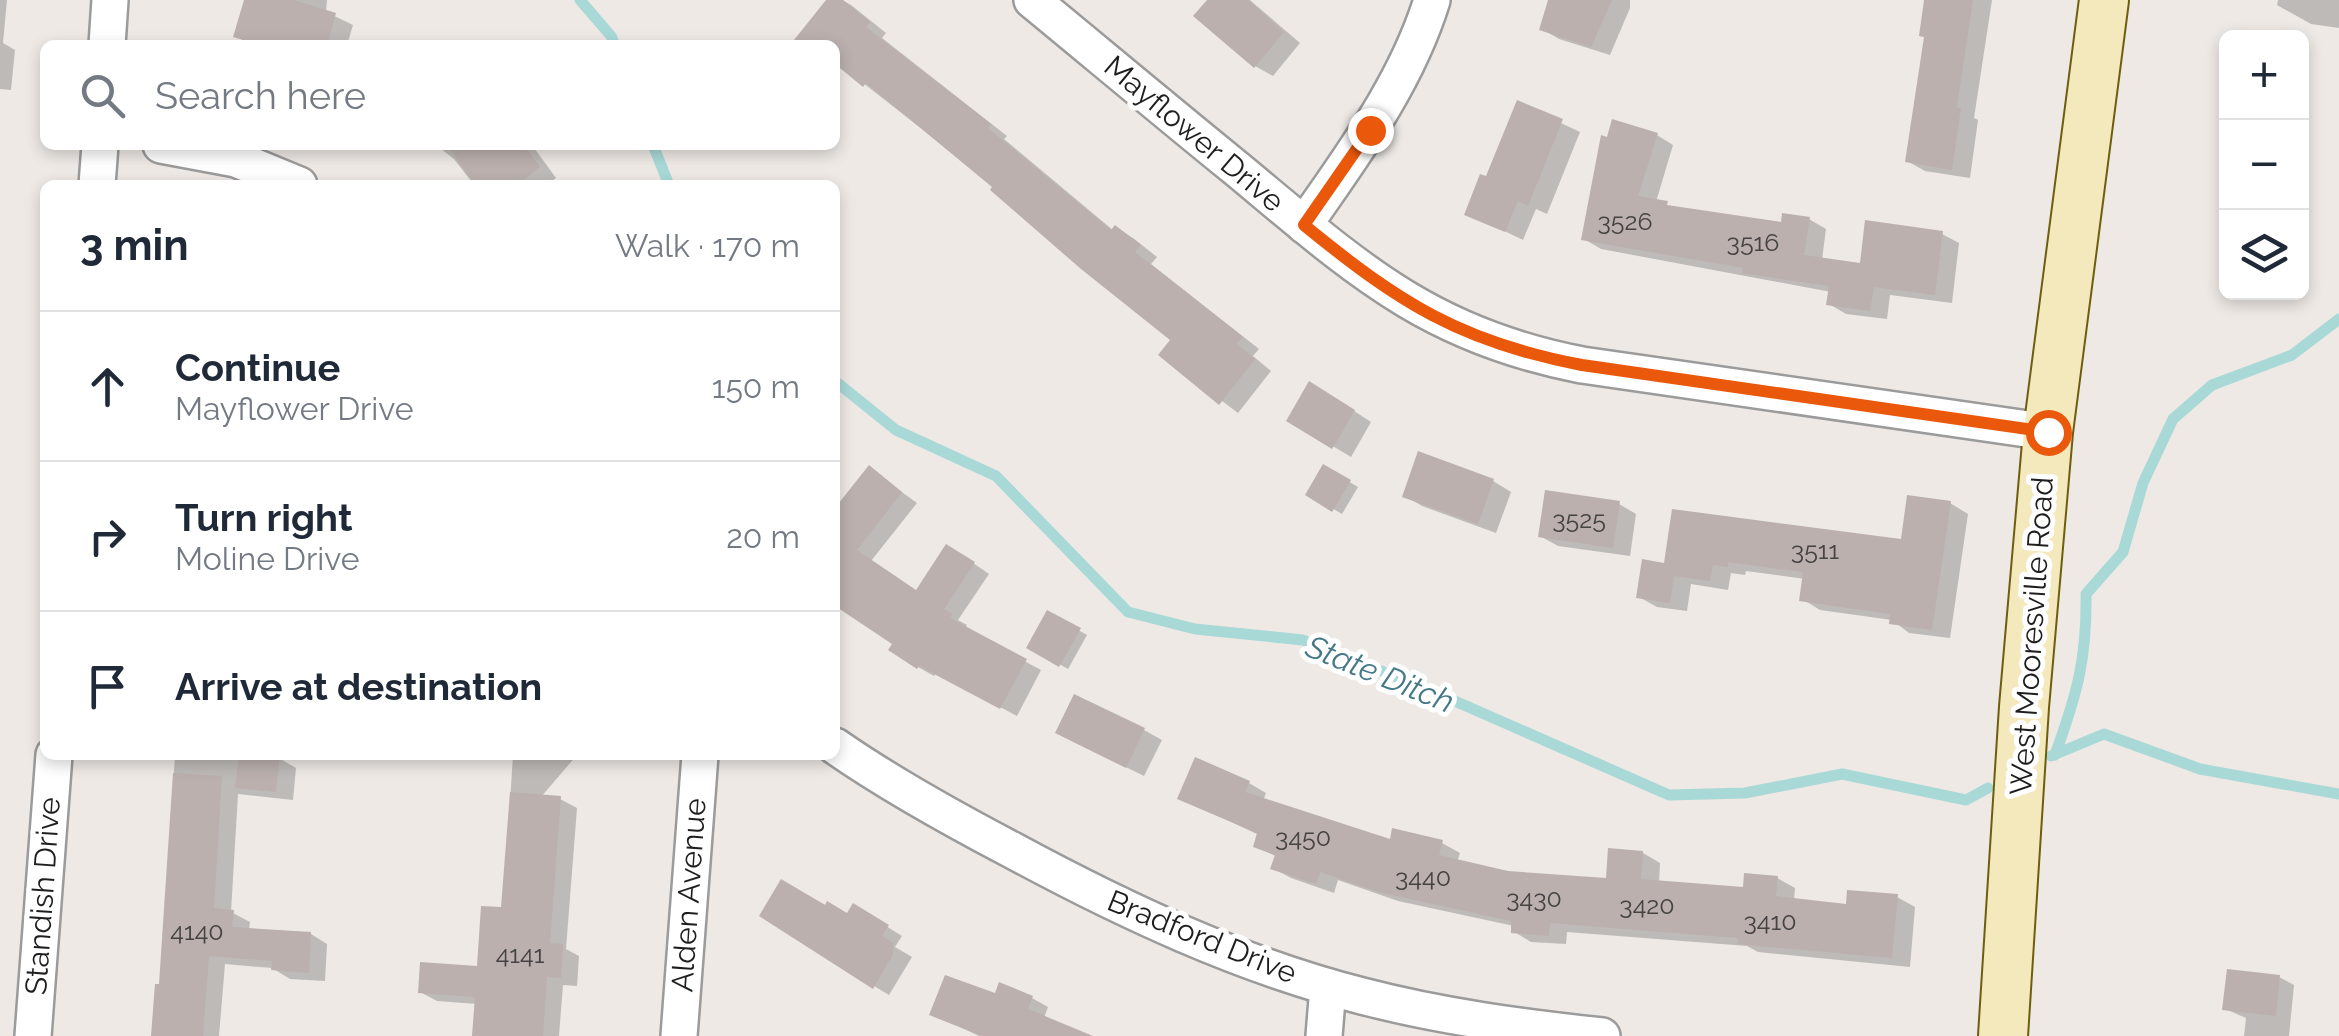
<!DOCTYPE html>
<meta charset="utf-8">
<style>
body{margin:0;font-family:Raleway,sans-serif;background:#f6f6f7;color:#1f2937}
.controls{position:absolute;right:30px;top:30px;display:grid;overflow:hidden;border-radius:15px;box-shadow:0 5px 15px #0003}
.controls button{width:90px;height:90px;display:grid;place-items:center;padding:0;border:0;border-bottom:2px solid #e0e1e3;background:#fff;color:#1f2937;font:50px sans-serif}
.stop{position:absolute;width:30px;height:30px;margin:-22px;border:8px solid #ea580c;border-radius:50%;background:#fff}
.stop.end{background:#ea580c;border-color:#fff;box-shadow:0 2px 10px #0008}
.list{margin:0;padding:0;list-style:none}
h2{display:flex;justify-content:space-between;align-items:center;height:130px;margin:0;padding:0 40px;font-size:42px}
h2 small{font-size:32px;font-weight:400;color:#747a83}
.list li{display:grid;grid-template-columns:65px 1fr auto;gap:30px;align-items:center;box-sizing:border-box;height:150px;padding:0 40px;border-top:2px solid #e0e1e3}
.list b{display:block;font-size:38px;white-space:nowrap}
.list p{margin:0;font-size:32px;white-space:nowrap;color:#747a83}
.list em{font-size:32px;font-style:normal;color:#747a83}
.icon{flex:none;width:55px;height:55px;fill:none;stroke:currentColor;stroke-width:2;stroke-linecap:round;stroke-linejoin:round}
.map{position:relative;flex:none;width:2339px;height:1036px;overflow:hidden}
.search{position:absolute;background:#fff;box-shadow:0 5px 15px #0003;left:40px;top:40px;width:800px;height:110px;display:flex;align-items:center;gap:25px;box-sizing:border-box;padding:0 35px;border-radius:15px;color:#747a83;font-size:38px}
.panel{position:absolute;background:#fff;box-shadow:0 5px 15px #0003;left:40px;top:180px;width:800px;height:580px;border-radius:15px}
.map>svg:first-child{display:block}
.shadow{fill:#0003}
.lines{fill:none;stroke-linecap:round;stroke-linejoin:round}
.stream{stroke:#a9d9d7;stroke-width:11}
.building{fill:#bbb0ae}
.street-casing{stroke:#9b9b9b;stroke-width:40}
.secondary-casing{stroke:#6d5e0e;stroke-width:52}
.street{stroke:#fff;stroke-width:35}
.secondary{stroke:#f4e8bd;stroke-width:48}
.route{stroke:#ea580c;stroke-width:12}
.labels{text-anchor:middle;stroke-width:10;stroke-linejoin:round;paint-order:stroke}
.number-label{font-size:25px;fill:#454242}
.street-label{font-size:30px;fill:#1e1e1e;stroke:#fff}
.water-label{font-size:32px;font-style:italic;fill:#457988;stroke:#fff}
</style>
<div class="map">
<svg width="2339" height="1036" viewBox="0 0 2339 1036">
<rect width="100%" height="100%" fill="#eee9e5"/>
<!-- shadow -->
<g class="shadow">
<polygon points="0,0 7,0 3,43 15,50 11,90 0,89"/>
<polygon points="247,0 327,0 326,12 353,25 347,45 252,45 236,36"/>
<polygon points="830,0 842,0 851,5 886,33 882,38 1007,136 1004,139 1114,231 1116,228 1133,238 1157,257 1151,264 1259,349 1253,356 1271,371 1238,413 1161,355 1173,340 996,187 835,61 835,45 816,45"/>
<polygon points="1211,0 1250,0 1300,43 1273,76 1255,66"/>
<polygon points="1551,0 1630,0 1630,8 1610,55 1559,39 1542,29"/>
<polygon points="1927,0 1992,0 1974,118 1978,120 1970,178 1925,171 1907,161 1927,38"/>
<polygon points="2278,0 2339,0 2339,28 2311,24 2277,5"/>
<polygon points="1518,103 1580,132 1547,214 1536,209 1523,240 1467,213 1487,179"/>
<polygon points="1657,135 1673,145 1656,202 1677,210 1783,225 1809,219 1826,229 1822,260 1862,266 1942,234 1959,243 1952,303 1890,295 1887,319 1846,314 1829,304 1831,292 1601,249 1584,239"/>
<polygon points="436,145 532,145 556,178 547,185 474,185 454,159"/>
<polygon points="1328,394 1371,422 1351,457 1289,420"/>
<polygon points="1419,454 1493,481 1511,492 1496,533 1422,506 1405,496"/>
<polygon points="1324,467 1358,487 1342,514 1308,494"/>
<polygon points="870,469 917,503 871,561 918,592 963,556 989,574 958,620 967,625 965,629 1041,670 1017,716 936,673 934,676 918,667 896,643 835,598 835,512"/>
<polygon points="1950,503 1968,514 1950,638 1909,633 1892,620 1820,610 1802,599 1805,579 1746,571 1745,575 1731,573 1728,590 1691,584 1687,611 1657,607 1639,597 1666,566 1903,542"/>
<polygon points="1619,504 1636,514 1630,556 1558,546 1540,536"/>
<polygon points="1048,613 1087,635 1068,669 1029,647"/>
<polygon points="1144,730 1162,740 1144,776 1075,742"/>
<polygon points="175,755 262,755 279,758 296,768 293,800 238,794 231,912 250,922 249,930 311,934 327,944 325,981 290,979 272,968 225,964 219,1036 153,1036 161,987"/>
<polygon points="513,755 577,755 541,797 560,799 577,808 566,949 579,956 577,986 563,985 559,1036 475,1036 477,1004 437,1001 420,992 479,969 503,910"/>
<polygon points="1249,783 1266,793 1263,801 1392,843 1442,843 1460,853 1457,862 1507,873 1608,881 1643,853 1660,863 1659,883 1745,890 1777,878 1795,888 1794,901 1848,906 1897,897 1915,907 1910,967 1758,952 1747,946 1567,932 1566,944 1531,942 1513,931 1514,926 1398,901 1338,880 1334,893 1291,878 1273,868 1277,857 1256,846 1259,835 1180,798"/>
<polygon points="782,882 848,917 854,906 902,936 895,947 912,957 889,995 874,986"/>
<polygon points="2279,977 2294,985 2289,1036 2244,1036 2246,1018 2225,1009"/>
<polygon points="997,996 1032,998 1048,1007 1044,1018 1062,1036 979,1036 933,1014"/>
</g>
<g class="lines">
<!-- stream -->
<g class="stream">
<polyline points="580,0 611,36 615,45"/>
<polyline points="653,145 669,185"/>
<polyline points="835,381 896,430 996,476 1128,612 1195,629 1303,640 1432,691 1669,795 1745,793 1842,774 1966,800 1988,788"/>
<path d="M2055,755C2077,694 2087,659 2086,594L2123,552L2143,483L2173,419L2212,385L2292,355L2339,319"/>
<polyline points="2051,756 2104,734 2200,769 2339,794"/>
</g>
</g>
<!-- building -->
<g class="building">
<polygon points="244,0 294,0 336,13 327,45 260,45 233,37"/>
<polygon points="826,0 843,0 870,22 866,27 991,124 988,128 1111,230 1115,225 1141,245 1135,252 1243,337 1237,344 1255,359 1219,405 1158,355 1170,340 1081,269 990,190 992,187 866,83 863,87 835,64 835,45 790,45"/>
<polygon points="1207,0 1248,0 1284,32 1254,68 1193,16"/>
<polygon points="1548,0 1612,0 1591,47 1539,30"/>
<polygon points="1924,0 1973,0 1957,107 1961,108 1952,170 1905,162 1924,37 1919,36"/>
<polygon points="1517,100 1563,119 1528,206 1518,201 1505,232 1464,215 1480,174 1486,176"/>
<polygon points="1612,119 1658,133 1638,196 1668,201 1667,205 1781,222 1782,213 1810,217 1804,255 1860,263 1865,220 1943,231 1935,295 1874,287 1870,311 1826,305 1829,286 1742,273 1743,268 1581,240 1601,135 1607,137"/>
<polygon points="447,145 524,145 540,167 517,185 475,185"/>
<polygon points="1309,381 1355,410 1332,449 1286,421"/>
<polygon points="1418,451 1494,479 1478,524 1402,497"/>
<polygon points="1323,464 1351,480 1332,512 1305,495"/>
<polygon points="869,465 902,492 857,550 916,590 946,544 975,562 944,609 952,614 950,618 1027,659 1000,709 919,666 917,669 888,650 892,644 835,606 835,508"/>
<polygon points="1545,490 1620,501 1613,548 1538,537"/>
<polygon points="1907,495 1951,501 1932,630 1889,624 1890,614 1799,601 1803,572 1728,562 1728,567 1713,565 1710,581 1674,576 1670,603 1636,598 1642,559 1664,563 1672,509 1901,539"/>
<polygon points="1047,610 1081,628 1059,667 1026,648"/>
<polygon points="1074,694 1145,728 1126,768 1055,733"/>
<polygon points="239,755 280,755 276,792 235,788"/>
<polygon points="1195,757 1250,781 1245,792 1390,839 1392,828 1443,840 1439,855 1508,871 1606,878 1608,848 1643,851 1641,879 1743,887 1744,873 1778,876 1776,896 1846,904 1847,890 1898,894 1892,958 1737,944 1738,938 1550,923 1549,936 1511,933 1511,921 1378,892 1320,872 1316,884 1270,869 1275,855 1253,847 1257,833 1177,799"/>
<polygon points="173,773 222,776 214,908 234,910 232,927 311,932 309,973 271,970 272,961 209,956 203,1036 151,1036 155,984 159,984"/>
<polygon points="510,792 561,796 550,943 563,944 561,978 547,977 543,1036 472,1036 475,997 418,993 420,962 477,966 481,906 501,907"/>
<polygon points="781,879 825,905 827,901 847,913 853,903 889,925 882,936 893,943 893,954 873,989 759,916"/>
<polygon points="2227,969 2280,975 2276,1016 2222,1010"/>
<polygon points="945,975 995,993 999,982 1033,996 1028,1009 1093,1036 982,1036 929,1015"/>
</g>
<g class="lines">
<defs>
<g id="street">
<path d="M1032,0C1100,56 1168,113 1237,169C1354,266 1426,335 1582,365L2048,432"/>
<polyline points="107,45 110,0"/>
<polyline points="161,145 236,159 299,185"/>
<polyline points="97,185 100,145"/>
<path d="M1304,225C1353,154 1406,84 1432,0"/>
<path d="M835,746C891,785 951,818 1012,850C1123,910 1240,965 1362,996C1442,1017 1521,1027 1602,1036"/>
<polyline points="33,1036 54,755"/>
<polyline points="679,1036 700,755"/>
<polyline points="1324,1036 1328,987"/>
</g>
<polyline id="secondary" points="2003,1036 2024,707 2048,432 2104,0"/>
</defs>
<!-- street casing -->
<use href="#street" class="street-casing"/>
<!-- secondary casing -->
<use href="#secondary" class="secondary-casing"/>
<!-- street -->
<use href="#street" class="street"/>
<!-- secondary -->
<use href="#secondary" class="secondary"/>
</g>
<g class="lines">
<!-- route -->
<path class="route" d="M1370,130L1304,225C1398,302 1460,342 1582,365L2048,432"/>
</g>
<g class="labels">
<!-- number labels -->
<g class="number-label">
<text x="1625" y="230">3526</text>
<text x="1753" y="251">3516</text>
<text x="1579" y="528">3525</text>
<text x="1815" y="559">3511</text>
<text x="1303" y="846">3450</text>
<text x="1423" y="886">3440</text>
<text x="1534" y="907">3430</text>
<text x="1647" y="914">3420</text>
<text x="1770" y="930">3410</text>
<text x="197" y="940">4140</text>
<text x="520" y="963">4141</text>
</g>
<!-- street labels -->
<g class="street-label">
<text transform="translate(1194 134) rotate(40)" y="10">Mayflower Drive</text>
<text transform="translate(2032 636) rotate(-86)" y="10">West Mooresville Road</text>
<text transform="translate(689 895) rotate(-86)" y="10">Alden Avenue</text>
<text transform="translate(43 896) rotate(-86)" y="10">Standish Drive</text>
<text transform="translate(1202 937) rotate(22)" y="10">Bradford Drive</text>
</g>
<!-- water labels -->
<g class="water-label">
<text transform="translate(1380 674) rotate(22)" y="11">State Ditch</text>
</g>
</g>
</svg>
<div class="controls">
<button>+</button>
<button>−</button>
<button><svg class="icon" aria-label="layers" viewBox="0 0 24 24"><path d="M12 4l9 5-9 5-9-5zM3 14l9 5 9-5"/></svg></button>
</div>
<div class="stop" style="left:2048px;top:432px"></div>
<div class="stop end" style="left:1370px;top:130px"></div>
<div class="search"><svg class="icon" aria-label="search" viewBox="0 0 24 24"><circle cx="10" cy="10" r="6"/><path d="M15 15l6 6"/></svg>Search here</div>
<section class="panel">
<h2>3 min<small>Walk · 170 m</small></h2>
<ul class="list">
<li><svg class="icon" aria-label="ahead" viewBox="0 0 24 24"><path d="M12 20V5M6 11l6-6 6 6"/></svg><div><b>Continue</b><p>Mayflower Drive</p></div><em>150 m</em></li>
<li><svg class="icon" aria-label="right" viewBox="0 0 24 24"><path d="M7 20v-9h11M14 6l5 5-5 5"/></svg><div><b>Turn right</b><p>Moline Drive</p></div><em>20 m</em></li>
<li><svg class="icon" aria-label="arrive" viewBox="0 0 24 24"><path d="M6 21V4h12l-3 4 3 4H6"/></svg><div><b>Arrive at destination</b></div></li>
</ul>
</section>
</div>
